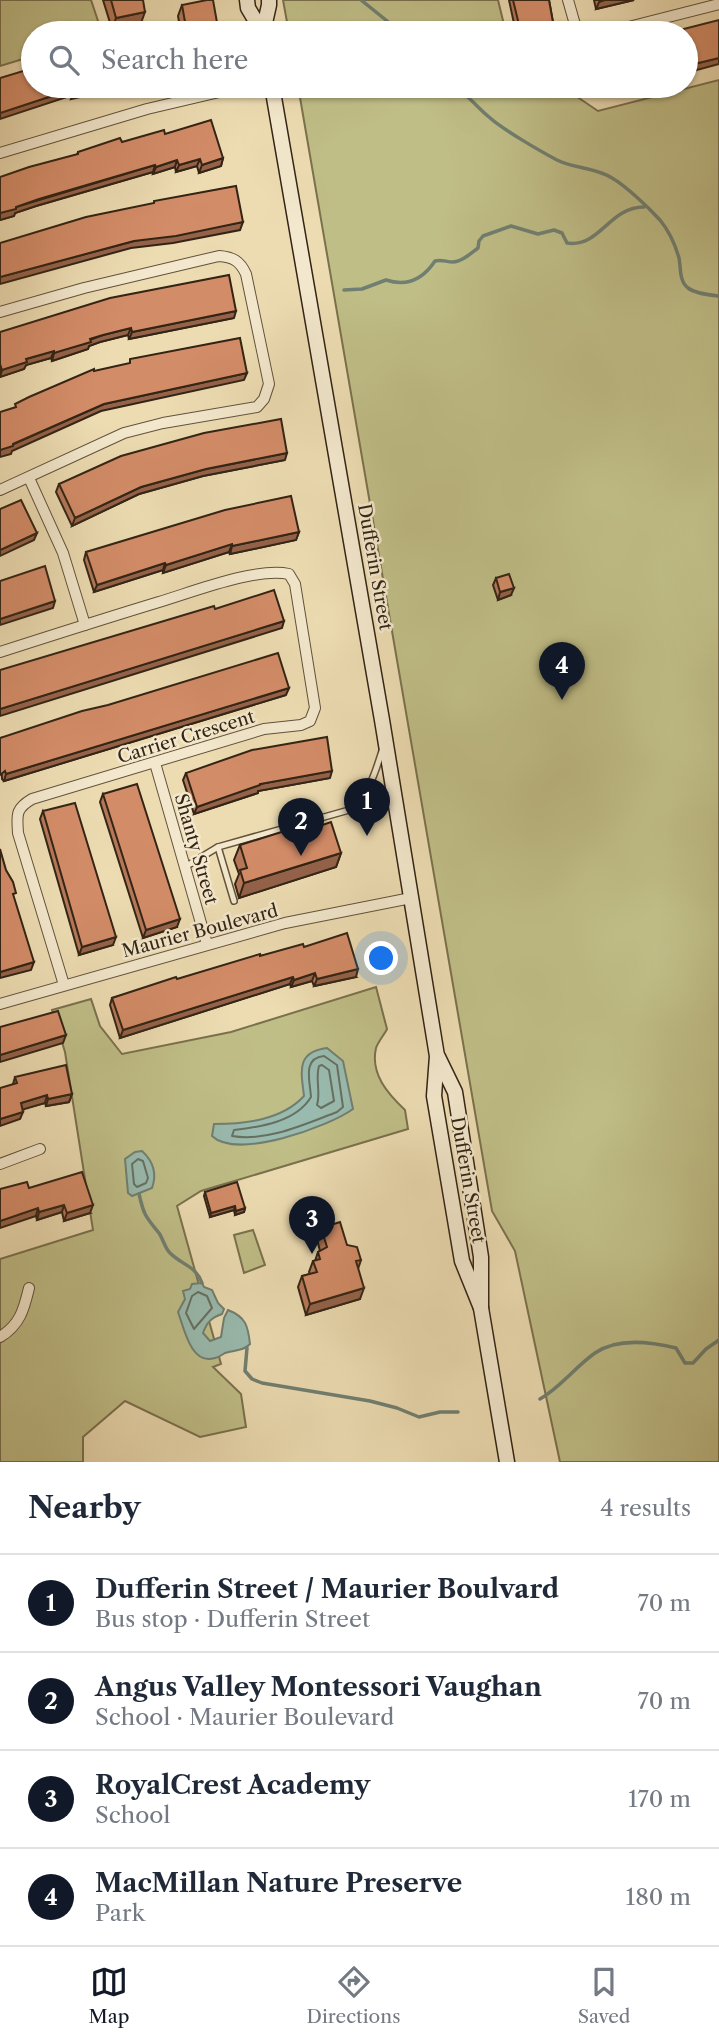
<!DOCTYPE html>
<meta charset="utf-8">
<style>
body{margin:0;font-family:"Libre Caslon Text",serif;background:#f6f6f7;color:#1f2937}
.you{position:absolute;left:382px;top:959px;width:24px;height:24px;margin:-18px;border:5px solid #fff;border-radius:50%;background:#1a73e8;box-shadow:0 0 0 10px #1a73e833}
.badge{display:grid;place-items:center;width:46px;height:46px;border-radius:50%;background:#111827;color:#fff;font-size:23px;font-weight:700}
.pin{position:absolute;translate:-50% -58px;filter:drop-shadow(0 2px 4px #0008)}
.pin::after{content:'';position:absolute;top:37px;width:24px;height:21px;background:inherit;clip-path:polygon(0 0,100% 0,50% 100%)}
.list{margin:0;padding:0;list-style:none}
h2{display:flex;justify-content:space-between;align-items:center;height:91px;margin:0;padding:0 28px;font-size:30px}
h2 small{font-size:23px;font-weight:400;color:#747a83}
.list li{display:grid;grid-template-columns:46px 1fr auto;gap:21px;align-items:center;box-sizing:border-box;height:98px;padding:0 28px;border-top:2px solid #e0e1e3}
.list b{display:block;font-size:26px;white-space:nowrap}
.list p{margin:0;font-size:23px;white-space:nowrap;color:#747a83}
.list em{font-size:23px;font-style:normal;color:#747a83}
.icon{flex:none;width:38px;height:38px;fill:none;stroke:currentColor;stroke-width:2;stroke-linecap:round;stroke-linejoin:round}
.map{position:relative;flex:none;width:719px;height:1462px;overflow:hidden}
.search{position:absolute;background:#fff;box-shadow:0 2px 5px #0004;left:21px;right:21px;top:21px;height:77px;display:flex;align-items:center;gap:18px;box-sizing:border-box;padding:0 24px;border-radius:38px;color:#747a83;font-size:26px}
.sheet{height:483px;background:#fff}
nav{display:flex;justify-content:space-around;align-items:center;box-sizing:border-box;height:98px;border-top:2px solid #e0e1e3;background:#fff;font-size:19px;color:#747a83}
nav a{display:grid;justify-items:center;gap:4px}
nav .on{color:#111827}
.map>svg:first-child{display:block}
.green{fill:#c0be87;stroke:#7a714e;stroke-width:2}
.water{fill:#99bbaf;stroke:#707f71;stroke-width:2}
.lines{fill:none;stroke-linecap:round;stroke-linejoin:round}
.shore{stroke:#667062;stroke-width:2}
.stream{stroke:#707f71;stroke-width:3.5}
.lane-casing{stroke:#62523c;stroke-width:8}
.street-casing{stroke:#62523c;stroke-width:12}
.secondary-casing{stroke:#332415;stroke-width:17}
.lane{stroke:#f3e8cd;stroke-width:5}
.street{stroke:#f3e8cd;stroke-width:10}
.secondary{stroke:#f3e8cd;stroke-width:14}
.wall{fill:#b57859;stroke:#332415;stroke-width:2}
.shaded-wall{fill:#946249;stroke:#332415;stroke-width:2}
.building{fill:#d38c68;stroke:#332415;stroke-width:2}
.labels{text-anchor:middle;stroke-width:5;stroke-linejoin:round;paint-order:stroke}
.street-label{font-size:18px;fill:#332415;stroke:#f3e8cd}
</style>
<div class="map">
<svg width="719" height="1462" viewBox="0 0 719 1462">
<rect width="100%" height="100%" fill="#eddcb2"/>
<filter id="stains"><feTurbulence type="fractalNoise" baseFrequency=".00286" numOctaves="4"/><feColorMatrix values="0 0 0 0 .2 0 0 0 0 .09 0 0 0 0 .02 0 0 0 .5 -.17"/></filter>
<radialGradient id="worn" r=".72"><stop offset=".6" stop-color="#630" stop-opacity="0"/><stop offset="1" stop-color="#630" stop-opacity=".3"/></radialGradient>
<!-- green -->
<g class="green">
<polygon points="0,0 91,0 102,33 33,33 33,56 0,66"/>
<polygon points="283,0 498,0 506,33 289,33"/>
<polygon points="719,80 719,1462 560,1462 515,1251 492,1211 298,86 561,86 598,111"/>
<path d="M376,987L387,1029C384,1035 378,1042 376,1048C370,1074 388,1094 405,1110L408,1129L201,1191L177,1206L221,1364L213,1367L241,1394L246,1427L200,1437L125,1401L83,1437V1462H0V1259L93,1230L65,1052L52,1010L91,999L100,1026L122,1054L231,1032Z"/>
<polygon points="253,1230 265,1265 244,1273 234,1235"/>
</g>
<!-- water -->
<g class="water">
<path d="M327,1048L343,1061L353,1109C328,1127 237,1160 212,1136L214,1124C245,1124 282,1120 304,1096C301,1071 296,1052 327,1048Z"/>
<path d="M142,1151C153,1161 157,1174 152,1188L132,1196L128,1193L125,1159L135,1152Z"/>
<path d="M202,1283L204,1287L212,1290L218,1303L224,1309L222,1314C211,1318 207,1322 203,1333L210,1341L221,1337L224,1318L228,1310C246,1317 248,1326 250,1344C244,1351 234,1350 225,1353C222,1355 219,1357 215,1358C191,1366 184,1328 178,1312L185,1299L183,1291L190,1289L192,1284Z"/>
</g>
<g class="lines">
<!-- shore -->
<g class="shore">
<path d="M324,1056L337,1065L343,1107L337,1112C305,1124 267,1142 232,1136L234,1130C260,1127 296,1122 311,1097C310,1081 302,1058 324,1056Z"/>
<path d="M322,1065L329,1070L334,1101L321,1108L317,1105C321,1092 315,1079 319,1066Z"/>
<polygon points="138,1159 143,1161 148,1178 146,1183 137,1187 134,1184 132,1164"/>
<polygon points="198,1292 207,1296 212,1308 194,1329 186,1313 192,1296"/>
</g>
<!-- stream -->
<g class="stream">
<polyline points="361,0 402,33"/>
<path d="M447,86C469,93 472,103 489,117C502,129 540,151 557,160C575,169 595,167 612,178C626,186 649,208 660,220C669,231 675,244 679,258C681,268 679,281 688,288C696,294 710,295 719,296"/>
<path d="M344,290L362,289L386,280C407,287 423,279 435,261C442,259 446,262 453,262C462,262 471,253 478,248L479,241L483,236L511,226L538,234L554,230L562,233L567,243C600,248 609,207 644,207"/>
<path d="M139,1194C144,1216 146,1217 159,1233C163,1239 165,1248 170,1253C182,1265 196,1266 202,1283"/>
<polyline points="247,1348 245,1371 252,1379 262,1383 370,1401 397,1408 419,1417 440,1412 458,1412"/>
<path d="M540,1399C561,1387 575,1367 595,1353C618,1337 651,1342 676,1348L685,1363H693L706,1349L719,1340"/>
</g>
<defs>
<g id="lane">
<polyline points="218,847 234,901"/>
<path d="M185,867L218,847L349,810C370,792 374,776 382,751"/>
</g>
<g id="street">
<polyline points="568,0 576,28 582,33"/>
<polyline points="605,33 719,4"/>
<polyline points="0,153 147,109 245,86"/>
<path d="M0,312L84,288L219,256C233,257 240,261 246,274L269,384L264,399L257,407L163,423L124,433L0,490"/>
<polyline points="29,478 63,553 85,625"/>
<path d="M0,652C53,635 106,618 159,602C193,592 256,567 289,574L295,584L315,708L310,721L301,725L264,729L32,799C15,809 17,815 18,833L64,985"/>
<polyline points="155,763 207,944"/>
<polyline points="0,1004 285,923 411,898"/>
<polyline points="0,1164 40,1149"/>
<path d="M0,1337C20,1325 24,1309 29,1288"/>
</g>
<g id="secondary">
<polyline points="247,0 248,8 263,33"/>
<polyline points="263,32 269,5 269,0"/>
<polyline points="272,86 382,720 437,1056 434,1096 462,1261 481,1308"/>
<polyline points="438,1057 455,1092 481,1257 481,1308 507,1462"/>
</g>
</defs>
<!-- lane casing -->
<use href="#lane" class="lane-casing"/>
<!-- street casing -->
<use href="#street" class="street-casing"/>
<!-- secondary casing -->
<use href="#secondary" class="secondary-casing"/>
<!-- lane -->
<use href="#lane" class="lane"/>
<!-- street -->
<use href="#street" class="street"/>
<!-- secondary -->
<use href="#secondary" class="secondary"/>
</g>
<!-- wall -->
<g class="wall">
<polygon points="103,0 143,0 141,23 112,29"/>
<polygon points="509,0 549,0 554,28 552,33 516,33"/>
<polygon points="594,0 634,0 596,9"/>
<polygon points="182,5 218,28 216,33 181,33 178,16"/>
<polygon points="591,86 633,86 593,96"/>
<polygon points="165,134 223,158 221,166 199,173 197,166 176,172 175,167 153,174 153,172 36,206 15,213 14,216 0,220 77,155 78,152"/>
<polygon points="234,318 129,339 128,335 100,342 89,346 88,349 52,361 51,358 26,365 24,369 0,377 0,332"/>
<polygon points="285,460 203,476 139,494 72,526 56,492 59,484"/>
<polygon points="299,532 296,540 230,554 229,552 163,573 163,570 94,592 84,560 86,552"/>
<polygon points="496,578 511,595 498,600 493,585"/>
<polygon points="286,695 4,781 2,779 0,738"/>
<polygon points="186,773 330,778 258,791 258,793 194,814 183,780"/>
<polygon points="103,794 177,927 143,938 100,802"/>
<polygon points="43,811 113,945 79,955 40,819"/>
<polygon points="293,835 341,853 336,867 239,898 235,884 239,874 234,860 240,845"/>
<polygon points="304,947 356,977 314,986 312,981 291,987 290,984 120,1038 110,1005 112,998 260,956"/>
<polygon points="15,1077 72,1094 69,1102 46,1106 45,1103 22,1109 20,1119 13,1084"/>
<polygon points="29,1188 90,1213 64,1221 62,1212 37,1220"/>
<polygon points="205,1192 245,1208 244,1212 235,1215 234,1210 210,1217 204,1196"/>
<polygon points="321,1228 347,1245 361,1260 358,1269 360,1299 306,1315 298,1287 302,1276 310,1274 309,1272 313,1261 315,1261 318,1252 320,1251 317,1239"/>
</g>
<!-- shaded-wall -->
<g class="shaded-wall">
<polygon points="605,0 634,0 596,9 599,2"/>
<polygon points="145,12 141,23 112,29 116,18"/>
<polygon points="554,28 552,33 522,33"/>
<polygon points="719,58 719,64 686,73 686,66"/>
<polygon points="99,86 116,86 115,89 71,99 74,92"/>
<polygon points="606,86 633,86 593,96 596,88"/>
<polygon points="73,89 70,96 0,119 0,113"/>
<polygon points="223,158 221,166 199,173 202,165"/>
<polygon points="200,159 197,166 176,172 179,165"/>
<polygon points="177,160 175,167 153,174 156,167"/>
<polygon points="155,165 153,172 36,206 15,213 14,216 0,220 0,213 16,207"/>
<polygon points="243,222 240,230 173,243 131,248 0,284 0,277 134,241"/>
<polygon points="236,311 234,318 129,339 132,332"/>
<polygon points="131,328 128,335 100,342 89,346 88,349 52,361 54,353 103,335"/>
<polygon points="54,351 51,358 26,365 24,369 0,377 2,370 26,359"/>
<polygon points="247,373 244,380 101,411 12,451 11,454 0,457 0,450 104,404"/>
<polygon points="287,453 285,460 203,476 139,494 72,526 75,518 141,487 206,469"/>
<polygon points="299,532 296,540 230,554 232,546"/>
<polygon points="37,533 34,540 0,556 0,550"/>
<polygon points="232,544 229,552 163,573 166,565"/>
<polygon points="165,563 163,570 94,592 97,585"/>
<polygon points="514,588 511,595 498,600 500,592"/>
<polygon points="55,601 53,608 0,625 0,619"/>
<polygon points="284,621 282,628 0,716 0,709"/>
<polygon points="289,688 286,695 4,781 6,774"/>
<polygon points="332,771 330,778 258,791 258,793 194,814 197,807 260,784"/>
<polygon points="341,853 336,867 239,898 244,883"/>
<polygon points="180,919 177,927 143,938 146,930"/>
<polygon points="116,937 113,945 79,955 82,947"/>
<polygon points="34,962 31,970 0,978 0,972"/>
<polygon points="358,969 356,977 314,986 317,979"/>
<polygon points="315,973 312,981 291,987 294,980"/>
<polygon points="293,977 290,984 120,1038 123,1030"/>
<polygon points="66,1035 63,1043 0,1062 0,1055"/>
<polygon points="72,1094 69,1102 46,1106 48,1099"/>
<polygon points="47,1095 45,1103 18,1111 21,1103"/>
<polygon points="23,1112 20,1119 0,1126 0,1119"/>
<polygon points="64,1205 62,1212 37,1220 39,1212"/>
<polygon points="93,1205 90,1213 64,1221 67,1213"/>
<polygon points="235,1206 234,1210 210,1217 211,1213"/>
<polygon points="38,1208 36,1216 0,1228 0,1221"/>
<polygon points="245,1208 244,1212 235,1215 236,1211"/>
<polygon points="364,1288 360,1299 306,1315 310,1304"/>
</g>
<!-- building -->
<g class="building">
<polygon points="111,0 143,0 145,12 116,18"/>
<polygon points="207,0 213,0 218,28 215,33 187,33 182,5"/>
<polygon points="513,0 549,0 554,28 521,33"/>
<polygon points="719,20 719,58 686,66 686,33 668,33"/>
<polygon points="33,68 33,86 99,86 74,92 73,89 0,113 0,78"/>
<polygon points="211,120 223,158 202,165 200,159 179,165 177,160 156,167 155,165 39,199 16,207 16,209 0,213 0,177 29,167 78,154 78,152 120,138 122,142 164,130 165,134"/>
<polygon points="236,186 243,222 176,236 134,241 0,277 0,243 86,217 154,203 154,201"/>
<polygon points="229,275 236,311 132,332 131,328 103,335 90,339 91,342 54,353 54,351 26,359 27,362 2,370 0,364 0,332 110,298"/>
<polygon points="240,338 247,373 104,404 13,444 13,446 0,450 0,412 16,407 15,404 29,397 94,369 94,371 130,363 130,359"/>
<polygon points="281,419 287,453 206,469 141,487 75,518 59,484 121,456 204,433"/>
<polygon points="291,496 299,532 232,546 232,544 166,565 165,563 97,585 86,552 225,510"/>
<polygon points="21,500 37,533 0,550 0,509"/>
<polygon points="45,566 55,601 0,619 0,581"/>
<polygon points="509,574 514,588 500,592 496,578"/>
<polygon points="274,590 284,621 0,709 0,670 214,606 215,609"/>
<polygon points="278,653 289,688 6,774 5,771 0,775 0,738 82,711 108,705"/>
<polygon points="327,737 332,771 260,784 260,785 197,807 186,773 252,750"/>
<polygon points="137,784 180,919 146,930 103,794"/>
<polygon points="75,803 116,937 82,947 43,811"/>
<polygon points="331,822 341,853 244,883 240,870 247,868 240,845 291,829 293,835"/>
<polygon points="0,849 6,870 13,882 16,893 13,894 34,962 0,972"/>
<polygon points="347,933 358,969 317,979 315,973 294,980 293,977 123,1030 112,998 176,977 177,979 260,954 260,956 303,944 304,947"/>
<polygon points="58,1011 66,1035 0,1055 0,1027"/>
<polygon points="66,1065 72,1094 48,1099 47,1095 21,1103 23,1112 0,1119 0,1088 17,1083 15,1077"/>
<polygon points="82,1172 93,1205 67,1213 64,1205 39,1212 38,1208 0,1221 0,1189 27,1182 29,1188"/>
<polygon points="237,1182 245,1208 236,1211 235,1206 211,1213 205,1192"/>
<polygon points="340,1222 347,1245 357,1247 361,1260 356,1261 364,1288 310,1304 302,1276 317,1272 313,1261 320,1259 318,1252 327,1247 321,1228"/>
</g>
<g class="labels">
<!-- street labels -->
<g class="street-label">
<text transform="translate(375 567) rotate(80)" y="6">Dufferin Street</text>
<text transform="translate(186 737) rotate(-17)" y="6">Carrier Crescent</text>
<text transform="translate(196 849) rotate(74)" y="6">Shanty Street</text>
<text transform="translate(200 931) rotate(-15)" y="6">Maurier Boulevard</text>
<text transform="translate(468 1180) rotate(80)" y="6">Dufferin Street</text>
</g>
</g>
<rect width="100%" height="100%" filter="url(#stains)"/>
<rect width="100%" height="100%" fill="url(#worn)"/>
</svg>
<div class="you"></div>
<div class="pin badge" style="left:367px;top:836px">1</div>
<div class="pin badge" style="left:301px;top:856px">2</div>
<div class="pin badge" style="left:312px;top:1254px">3</div>
<div class="pin badge" style="left:562px;top:700px">4</div>
<div class="search"><svg class="icon" aria-label="search" viewBox="0 0 24 24"><circle cx="10" cy="10" r="6"/><path d="M15 15l6 6"/></svg>Search here</div>
</div>
<section class="sheet">
<h2>Nearby<small>4 results</small></h2>
<ul class="list">
<li><span class="badge">1</span><div><b>Dufferin Street / Maurier Boulvard</b><p>Bus stop · Dufferin Street</p></div><em>70 m</em></li>
<li><span class="badge">2</span><div><b>Angus Valley Montessori Vaughan</b><p>School · Maurier Boulevard</p></div><em>70 m</em></li>
<li><span class="badge">3</span><div><b>RoyalCrest Academy</b><p>School</p></div><em>170 m</em></li>
<li><span class="badge">4</span><div><b>MacMillan Nature Preserve</b><p>Park</p></div><em>180 m</em></li>
</ul>
</section>
<nav>
<a class="on"><svg class="icon" aria-label="map" viewBox="0 0 24 24"><path d="M3 6l6-2 6 2 6-2v14l-6 2-6-2-6 2zM9 4v14M15 6v14"/></svg>Map</a>
<a><svg class="icon" aria-label="directions" viewBox="0 0 24 24"><path d="M12 3l9 9-9 9-9-9zM9 14v-3h6M13 9l2 2-2 2"/></svg>Directions</a>
<a><svg class="icon" aria-label="saved" viewBox="0 0 24 24"><path d="M7 4h10v16l-5-4-5 4z"/></svg>Saved</a>
</nav>
